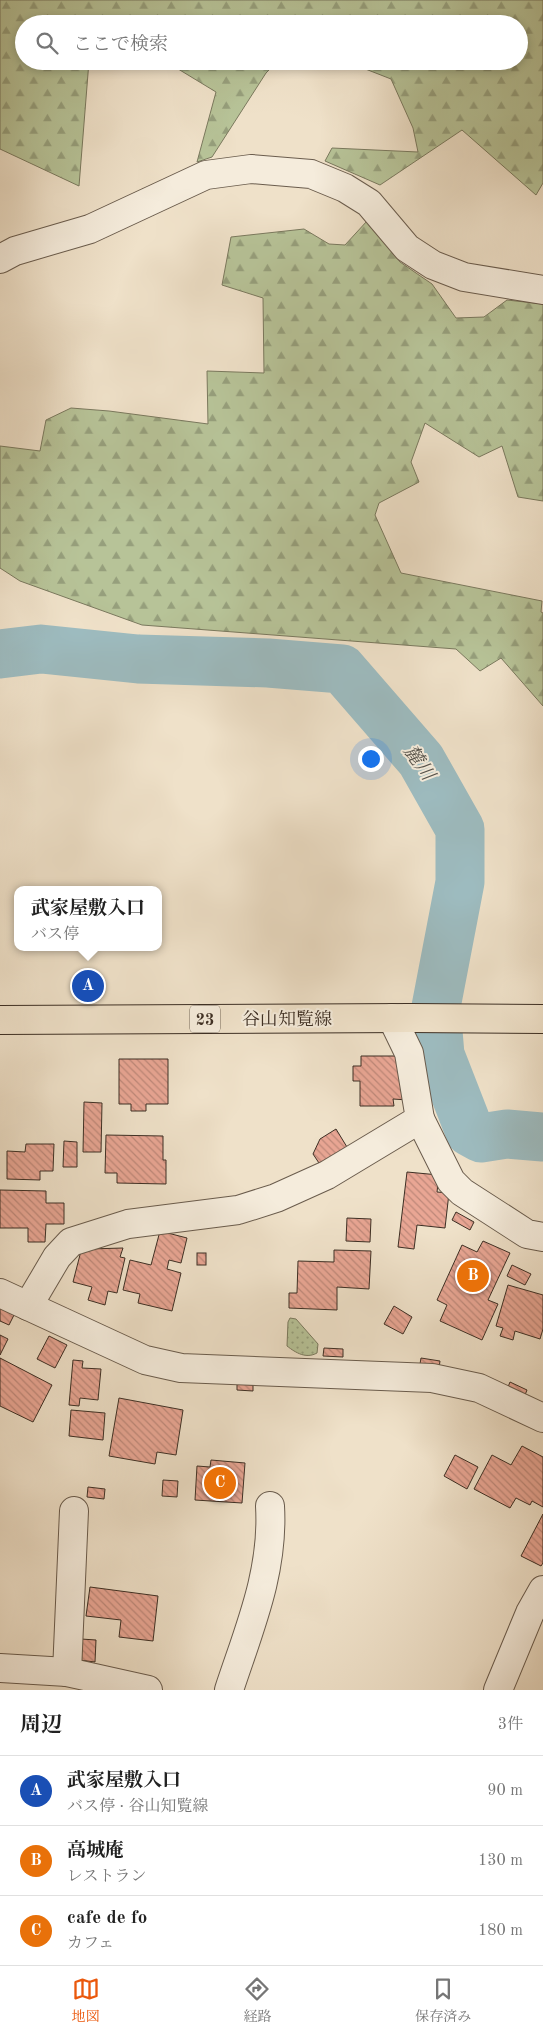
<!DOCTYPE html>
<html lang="ja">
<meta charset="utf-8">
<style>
body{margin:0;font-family:"Old Standard TT","Noto Serif JP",serif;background:#f6f6f6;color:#222}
.you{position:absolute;left:370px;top:758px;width:18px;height:18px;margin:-12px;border:4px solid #fff;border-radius:50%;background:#1a73e8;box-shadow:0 0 0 8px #1a73e833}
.badge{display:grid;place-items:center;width:32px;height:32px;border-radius:50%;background:#ea580c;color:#fff;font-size:16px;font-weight:700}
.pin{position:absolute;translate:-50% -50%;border:2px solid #fff;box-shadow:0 1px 5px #0006}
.popup{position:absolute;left:14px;top:886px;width:148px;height:65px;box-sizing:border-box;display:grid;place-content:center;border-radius:10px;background:#fff;filter:drop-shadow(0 1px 4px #0005);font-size:16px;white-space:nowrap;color:#767676}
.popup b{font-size:19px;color:#222}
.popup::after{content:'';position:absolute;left:50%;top:100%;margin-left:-10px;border:10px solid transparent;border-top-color:#fff}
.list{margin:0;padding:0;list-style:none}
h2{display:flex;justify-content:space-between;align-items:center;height:65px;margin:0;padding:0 20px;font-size:21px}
h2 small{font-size:16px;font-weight:400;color:#767676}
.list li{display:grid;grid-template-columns:32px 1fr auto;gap:15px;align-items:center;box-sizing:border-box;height:70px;padding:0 20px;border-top:1px solid #e0e0e0}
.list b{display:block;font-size:19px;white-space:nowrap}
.list p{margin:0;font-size:16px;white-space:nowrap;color:#767676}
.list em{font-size:16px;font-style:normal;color:#767676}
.icon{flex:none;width:28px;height:28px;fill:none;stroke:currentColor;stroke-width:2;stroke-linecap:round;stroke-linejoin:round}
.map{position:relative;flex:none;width:543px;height:1690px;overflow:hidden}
.search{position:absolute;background:#fff;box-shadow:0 2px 8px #0003;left:15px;right:15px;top:15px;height:55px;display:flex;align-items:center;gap:12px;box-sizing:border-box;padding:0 18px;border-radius:28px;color:#767676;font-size:19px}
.sheet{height:275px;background:#fff}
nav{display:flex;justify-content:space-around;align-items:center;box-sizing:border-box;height:70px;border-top:1px solid #e0e0e0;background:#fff;font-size:14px;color:#767676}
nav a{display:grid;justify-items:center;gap:2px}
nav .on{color:#ea580c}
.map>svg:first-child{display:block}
.green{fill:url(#green-dots);stroke:#7a795e}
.forest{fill:url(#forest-firs);stroke:#7a795e}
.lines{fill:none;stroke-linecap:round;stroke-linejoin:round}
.river{stroke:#9dbbbf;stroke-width:49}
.building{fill:url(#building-back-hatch);stroke:#3d2f24}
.minor-casing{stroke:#6a5c4d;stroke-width:30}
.major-casing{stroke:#3d2f24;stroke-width:30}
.minor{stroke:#f5ecdc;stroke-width:28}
.major{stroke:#efe1c9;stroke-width:28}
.labels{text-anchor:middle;stroke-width:4;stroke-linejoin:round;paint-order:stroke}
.shield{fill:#f5ecdc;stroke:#74685b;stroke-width:1}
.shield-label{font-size:16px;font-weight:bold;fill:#3d2f24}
.street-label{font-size:18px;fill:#3d2f24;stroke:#f5ecdc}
.water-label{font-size:19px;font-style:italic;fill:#55524b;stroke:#f5ecdc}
</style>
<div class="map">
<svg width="543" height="1690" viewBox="0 0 543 1690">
<defs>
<pattern id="green-dots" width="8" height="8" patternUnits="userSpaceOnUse" patternTransform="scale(1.25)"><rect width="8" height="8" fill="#b7c398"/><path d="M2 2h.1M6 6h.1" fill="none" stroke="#969f7c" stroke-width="1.8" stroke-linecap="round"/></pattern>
<pattern id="forest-firs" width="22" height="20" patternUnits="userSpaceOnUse" patternTransform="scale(1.25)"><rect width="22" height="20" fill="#b7c398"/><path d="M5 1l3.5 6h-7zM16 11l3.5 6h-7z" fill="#969f7c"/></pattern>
<pattern id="building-back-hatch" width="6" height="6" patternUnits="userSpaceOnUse" patternTransform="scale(1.25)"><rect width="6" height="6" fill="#e9a694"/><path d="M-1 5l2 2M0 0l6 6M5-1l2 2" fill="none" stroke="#be8879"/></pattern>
</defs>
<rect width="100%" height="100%" fill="#efe1c9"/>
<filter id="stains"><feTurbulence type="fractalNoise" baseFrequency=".004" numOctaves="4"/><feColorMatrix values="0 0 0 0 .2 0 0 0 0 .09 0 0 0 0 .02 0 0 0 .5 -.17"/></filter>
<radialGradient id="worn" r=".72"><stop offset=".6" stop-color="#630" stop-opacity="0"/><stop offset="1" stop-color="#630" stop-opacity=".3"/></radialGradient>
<!-- green -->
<path class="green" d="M290,1318L296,1319L318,1344L317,1353C306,1359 296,1353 287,1346L288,1322Z"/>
<!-- forest -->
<g class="forest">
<polygon points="0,0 543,0 543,183 536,195 462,130 380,185 325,161 332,148 418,152 413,128 391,79 345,61 519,61 519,24 24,24 24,61 89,61 79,186 0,149"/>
<polygon points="165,61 278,61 266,73 212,157 197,162 216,92"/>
<polygon points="367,221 400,262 432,284 456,318 484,317 507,300 543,304 543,501 518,497 502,446 479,457 425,423 411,462 419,482 379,503 375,515 401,573 542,601 541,612 543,613 543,706 501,658 480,671 456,649 142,625 20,581 0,568 0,446 40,451 46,420 71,408 109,411 208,424 207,371 264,373 263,298 222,285 231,237 304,229 329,244 345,245"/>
</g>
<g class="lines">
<!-- river -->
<polyline class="river" points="0,654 41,649 138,659 268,663 342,669 421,760 460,829 460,882 436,1007 440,1055 470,1132 481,1138 507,1134 543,1137"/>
</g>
<!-- building -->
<g class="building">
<polygon points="361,1056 408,1056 408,1100 393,1099 394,1106 360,1106 360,1081 353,1081 353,1066 361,1066"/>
<polygon points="119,1059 168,1059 168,1104 146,1104 146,1111 131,1111 131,1104 119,1104"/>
<polygon points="84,1102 102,1103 101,1152 83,1152"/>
<polygon points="336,1129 350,1152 323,1169 313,1154 320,1139"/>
<polygon points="106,1135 163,1136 163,1160 166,1160 166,1184 117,1183 117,1173 105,1173"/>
<polygon points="64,1141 77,1142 77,1167 63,1167"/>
<polygon points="26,1144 54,1144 53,1171 40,1171 40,1180 7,1179 7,1151 25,1152"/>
<polygon points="407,1172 439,1175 437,1192 449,1193 445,1228 417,1225 414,1249 398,1247"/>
<polygon points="0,1190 46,1191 46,1203 64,1203 64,1224 46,1224 45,1242 28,1242 28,1228 0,1228"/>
<polygon points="456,1212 474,1222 470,1230 452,1220"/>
<polygon points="347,1218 371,1219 370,1242 346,1241"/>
<polygon points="160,1231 187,1238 181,1263 169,1260 167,1269 181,1273 172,1311 138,1303 140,1294 123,1290 130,1260 151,1265"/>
<polygon points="483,1241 510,1253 488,1300 498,1304 482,1340 440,1321 447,1305 437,1300 462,1245 477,1252"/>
<polygon points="82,1247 89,1249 123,1248 120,1257 125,1258 117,1293 108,1291 105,1305 88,1300 92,1287 73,1282"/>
<polygon points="334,1250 371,1251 369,1289 337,1287 337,1310 289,1308 289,1293 297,1293 298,1261 334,1262"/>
<rect x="197" y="1253" width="9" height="12"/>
<polygon points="512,1265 531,1274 525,1285 507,1276"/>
<polygon points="508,1285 543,1295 543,1329 540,1339 515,1331 513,1340 500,1336 503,1328 496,1326"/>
<polygon points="394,1306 412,1317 403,1334 384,1324"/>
<polygon points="0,1308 14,1315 9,1325 0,1321"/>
<polygon points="0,1335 8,1339 0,1355"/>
<polygon points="49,1336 67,1345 55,1368 37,1359"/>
<polygon points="324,1348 343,1349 343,1357 323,1356"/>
<polygon points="0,1358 52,1385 33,1422 0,1406"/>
<polygon points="421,1358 440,1361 439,1368 420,1364"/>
<polygon points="73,1360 83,1361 82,1368 101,1369 98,1400 80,1398 79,1406 69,1405"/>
<polygon points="510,1382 527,1390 525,1395 508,1387"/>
<polygon points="237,1384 253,1385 253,1391 237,1390"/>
<polygon points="119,1398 183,1410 176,1455 157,1452 155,1464 109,1456"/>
<polygon points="71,1410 105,1413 103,1440 69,1436"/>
<polygon points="522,1446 543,1457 543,1507 532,1501 530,1505 516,1498 510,1508 474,1489 492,1455 511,1465"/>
<polygon points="455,1455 478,1467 467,1489 444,1476"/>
<polygon points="211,1460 245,1463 242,1503 195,1500 197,1466 210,1467"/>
<polygon points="163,1480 178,1481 177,1497 162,1496"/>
<polygon points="88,1487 105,1489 104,1499 87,1497"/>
<polygon points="543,1514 543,1563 541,1566 521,1556"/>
<polygon points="90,1587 158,1596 153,1641 119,1637 121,1620 86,1616"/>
<polygon points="81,1639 96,1640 95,1662 79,1660"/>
</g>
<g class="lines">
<defs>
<g id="minor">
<polyline points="0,259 15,251 90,229 206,175 251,169 311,174 345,188 369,203 407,248 433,265 464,277 543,290"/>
<polyline points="420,1119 451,1181 462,1192 527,1234 543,1237"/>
<polyline points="0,1293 145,1360 181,1368 432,1378 479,1388 543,1418"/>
<polyline points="28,1306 57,1257 71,1242 128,1224 238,1210 276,1198 327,1175 420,1119 409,1053 392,1018"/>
<polyline points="0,1668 67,1672 148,1690"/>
<polyline points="67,1672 74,1511"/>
<path d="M229,1690C249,1629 274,1572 270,1506"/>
<polyline points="498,1690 530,1613 543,1590"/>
</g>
<polyline id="major" points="0,1020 410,1018 543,1019"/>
</defs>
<!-- minor casing -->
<use href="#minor" class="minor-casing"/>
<!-- major casing -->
<use href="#major" class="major-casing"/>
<!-- minor -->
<use href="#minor" class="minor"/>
<!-- major -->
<use href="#major" class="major"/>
</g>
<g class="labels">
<!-- shield labels -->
<rect class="shield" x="190" y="1005.5" width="30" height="27" rx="4"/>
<g class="shield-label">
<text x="205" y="1025">23</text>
</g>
<!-- street labels -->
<g class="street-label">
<text x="287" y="1025">谷山知覧線</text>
</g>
<!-- water labels -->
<g class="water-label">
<text transform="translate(420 762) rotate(55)" y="7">麓川</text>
</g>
</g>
<rect width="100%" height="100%" filter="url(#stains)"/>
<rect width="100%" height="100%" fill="url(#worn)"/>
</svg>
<div class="you"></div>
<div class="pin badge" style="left:88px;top:986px;background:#1a4fb4">A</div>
<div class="popup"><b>武家屋敷入口</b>バス停</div>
<div class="pin badge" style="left:473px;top:1276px;background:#e8710a">B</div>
<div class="pin badge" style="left:220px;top:1483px;background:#e8710a">C</div>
<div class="search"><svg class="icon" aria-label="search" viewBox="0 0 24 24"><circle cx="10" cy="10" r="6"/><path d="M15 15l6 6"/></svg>ここで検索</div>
</div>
<section class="sheet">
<h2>周辺<small>3件</small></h2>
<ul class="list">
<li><span class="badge" style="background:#1a4fb4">A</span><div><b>武家屋敷入口</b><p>バス停 · 谷山知覧線</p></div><em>90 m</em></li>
<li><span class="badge" style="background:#e8710a">B</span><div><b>高城庵</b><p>レストラン</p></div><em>130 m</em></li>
<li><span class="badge" style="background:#e8710a">C</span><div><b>cafe de fo</b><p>カフェ</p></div><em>180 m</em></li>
</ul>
</section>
<nav>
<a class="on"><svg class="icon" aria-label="map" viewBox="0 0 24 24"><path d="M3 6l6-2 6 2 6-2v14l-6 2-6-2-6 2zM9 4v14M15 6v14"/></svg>地図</a>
<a><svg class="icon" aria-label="directions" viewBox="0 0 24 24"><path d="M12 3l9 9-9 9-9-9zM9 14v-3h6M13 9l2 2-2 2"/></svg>経路</a>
<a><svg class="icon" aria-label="saved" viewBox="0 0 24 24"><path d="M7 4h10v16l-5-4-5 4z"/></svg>保存済み</a>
</nav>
